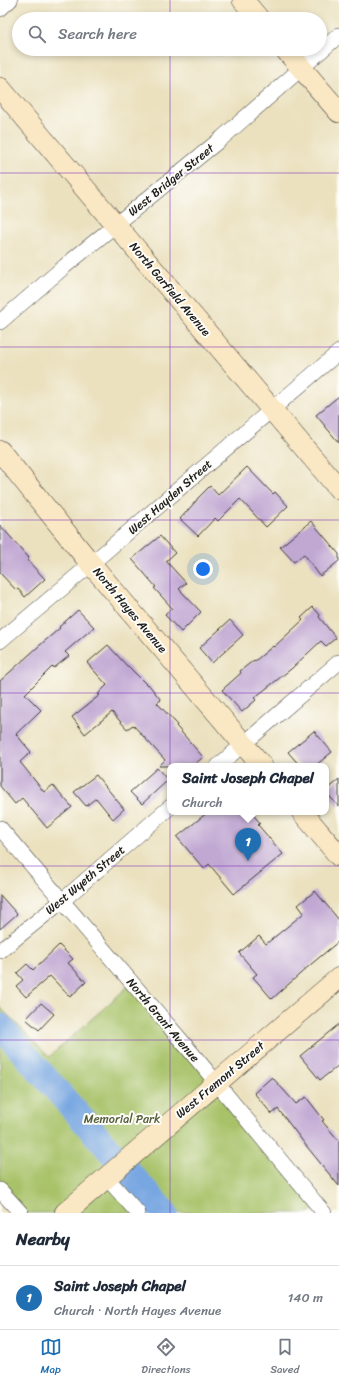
<!DOCTYPE html>
<meta charset="utf-8">
<style>
body{margin:0;font-family:Sriracha,sans-serif;background:#f6f6f7;color:#1f2937}
.you{position:absolute;left:203px;top:569px;width:14px;height:14px;margin:-10px;border:3px solid #fff;border-radius:50%;background:#1a73e8;box-shadow:0 0 0 6px #1a73e833}
.badge{display:grid;place-items:center;width:26px;height:26px;border-radius:50%;background:#1f6fb2;color:#fff;font-size:13px;font-weight:700}
.pin{position:absolute;translate:-50% -33px;filter:drop-shadow(0 1px 2px #0008)}
.pin::after{content:'';position:absolute;top:21px;width:14px;height:12px;background:inherit;clip-path:polygon(0 0,100% 0,50% 100%)}
.popup{position:absolute;left:167px;top:763px;width:162px;height:52px;box-sizing:border-box;display:grid;place-content:center;border-radius:8px;background:#fff;filter:drop-shadow(0 1px 3px #0005);font-size:13px;white-space:nowrap;color:#747a83}
.popup b{font-size:15px;color:#1f2937}
.popup::after{content:'';position:absolute;left:50%;top:100%;margin-left:-8px;border:8px solid transparent;border-top-color:#fff}
.list{margin:0;padding:0;list-style:none}
h2{display:flex;justify-content:space-between;align-items:center;height:52px;margin:0;padding:0 16px;font-size:17px}
h2 small{font-size:13px;font-weight:400;color:#747a83}
.list li{display:grid;grid-template-columns:26px 1fr auto;gap:12px;align-items:center;box-sizing:border-box;height:64px;padding:0 16px;border-top:1px solid #e0e1e3}
.list b{display:block;font-size:15px;white-space:nowrap}
.list p{margin:0;font-size:13px;white-space:nowrap;color:#747a83}
.list em{font-size:13px;font-style:normal;color:#747a83}
.icon{flex:none;width:22px;height:22px;fill:none;stroke:currentColor;stroke-width:2;stroke-linecap:round;stroke-linejoin:round}
.map{position:relative;flex:none;width:339px;height:1213px;overflow:hidden}
.search{position:absolute;background:#fff;box-shadow:0 2px 6px #0003;left:12px;right:12px;top:12px;height:44px;display:flex;align-items:center;gap:10px;box-sizing:border-box;padding:0 14px;border-radius:22px;color:#747a83;font-size:15px}
.sheet{height:116px;background:#fff}
nav{display:flex;justify-content:space-around;align-items:center;box-sizing:border-box;height:56px;border-top:1px solid #e0e1e3;background:#fff;font-size:11px;color:#747a83}
nav a{display:grid;justify-items:center;gap:2px}
nav .on{color:#1f6fb2}
.map>svg:first-child{display:block}
.green{fill:#a8c269;stroke:#626f42}
.lines{fill:none;stroke-linecap:round;stroke-linejoin:round}
.river{stroke:#77a6e1;stroke-width:26}
.building{fill:#c1a8d3}
.street-casing{stroke:#3b3a34;stroke-width:16}
.secondary-casing{stroke:#3b3a34;stroke-width:22}
.street{stroke:#fff;stroke-width:15}
.secondary{stroke:#fae7c3;stroke-width:21}
.grid{fill:none;stroke:#7b2cbf;stroke-width:1;stroke-opacity:0.55}
.labels{text-anchor:middle;stroke-width:4;stroke-linejoin:round;paint-order:stroke}
.street-label{font-size:12px;fill:#1c1c1c;stroke:#fdfcf7}
.park-label{font-size:12px;fill:#545e3b;stroke:#fdfcf7}
</style>
<div class="map">
<svg width="339" height="1213" viewBox="0 0 339 1213">
<rect width="100%" height="100%" fill="#fdfcf7"/>
<filter id="ink" filterUnits="userSpaceOnUse"><feTurbulence type="fractalNoise" baseFrequency=".025" numOctaves="2"/><feDisplacementMap in="SourceGraphic" scale="8" xChannelSelector="R" yChannelSelector="G"/><feConvolveMatrix kernelMatrix="1 2 1 2 8 2 1 2 1" color-interpolation-filters="sRGB"/></filter>
<filter id="wash" filterUnits="userSpaceOnUse"><feTurbulence type="fractalNoise" baseFrequency=".012" numOctaves="4" result="noise"/><feDisplacementMap in="SourceGraphic" scale="16" xChannelSelector="R" yChannelSelector="G"/><feGaussianBlur stdDeviation="0.9" result="paint"/><feColorMatrix in="noise" values="0 0 0 0 0 0 0 0 0 0 0 0 0 0 0 0 0 1.4 0 .05"/><feComposite in="paint" operator="in"/></filter>
<g filter="url(#wash)">
<rect width="100%" height="100%" fill="#ebe1bf"/>
<!-- green -->
<polygon class="green" points="132,983 318,1206 309,1213 21,1213 0,1190 0,1007 49,1057"/>
<g class="lines">
<!-- river -->
<polyline class="river" points="0,1026 165,1213"/>
</g>
<g id="blocks">
<!-- building -->
<g class="building">
<polygon points="339,396 339,443 316,415"/>
<polygon points="247,467 273,494 275,492 288,506 266,527 240,499 218,521 215,518 198,536 180,519 197,500 197,499 210,486 218,495"/>
<polygon points="311,521 339,554 339,561 320,576 304,554 294,562 280,547"/>
<polygon points="0,525 29,558 27,560 45,579 25,597 18,589 16,590 0,573"/>
<polygon points="160,536 175,553 166,561 186,583 179,589 201,612 181,632 165,615 172,608 154,588 156,587 132,559"/>
<polygon points="313,607 320,615 319,617 336,638 326,646 321,641 291,669 254,698 256,700 242,712 222,690 241,673 240,671 254,660 255,661 273,646 274,647 303,620 301,618"/>
<polygon points="78,610 94,627 65,652 69,656 54,668 53,666 25,694 41,710 16,734 31,752 20,762 44,792 53,785 72,807 47,828 22,798 15,804 0,786 0,681 39,646 60,628 59,627"/>
<polygon points="230,620 243,635 212,663 199,648"/>
<polygon points="108,645 127,666 128,666 147,685 148,684 161,700 157,703 177,724 176,726 203,757 193,766 159,766 165,760 133,725 127,729 112,712 85,734 72,717 100,695 98,694 107,685 87,663"/>
<polygon points="314,731 332,752 315,766 300,766 288,752"/>
<polygon points="157,768 168,780 142,804 130,792"/>
<polygon points="96,775 124,809 113,819 96,798 86,806 74,792"/>
<polygon points="339,779 339,807 326,792 326,790"/>
<polygon points="208,812 251,812 260,823 258,825 283,854 234,894 209,864 204,869 177,837"/>
<polygon points="315,891 339,920 339,941 309,966 272,999 253,977 257,974 239,953 259,936 266,944 304,913 298,905"/>
<polygon points="0,895 17,914 0,929"/>
<polygon points="59,945 73,959 68,963 86,982 70,997 50,976 26,997 16,986 23,980 17,973 27,964 33,970"/>
<polygon points="41,1003 54,1014 39,1030 26,1019"/>
<polygon points="339,1024 339,1065 320,1080 300,1056"/>
<polygon points="272,1077 296,1104 306,1097 324,1120 322,1121 339,1141 339,1186 308,1148 278,1109 272,1114 254,1093"/>
</g>
</g>
</g>
<g filter="url(#ink)">
<use href="#blocks" fill-opacity="0" stroke="#3b3a34" stroke-width="1"/>
<g class="lines">
<defs>
<g id="street">
<polyline points="0,9 10,0"/>
<polyline points="0,322 65,266 222,138 339,35"/>
<polyline points="0,641 91,564 339,352"/>
<polyline points="218,766 339,662"/>
<polyline points="0,828 191,1052 324,1213"/>
<polyline points="0,951 62,901 170,807"/>
<polyline points="106,1177 138,1213"/>
<polyline points="0,1190 21,1213"/>
</g>
<g id="secondary">
<polyline points="243,0 259,19"/>
<polyline points="285,49 339,112"/>
<polyline points="0,88 339,489"/>
<polyline points="0,451 91,564 262,766"/>
<polyline points="302,812 339,856"/>
<polyline points="65,1213 339,978"/>
</g>
</defs>
<!-- street casing -->
<use href="#street" class="street-casing"/>
<!-- secondary casing -->
<use href="#secondary" class="secondary-casing"/>
<!-- street -->
<use href="#street" class="street"/>
<!-- secondary -->
<use href="#secondary" class="secondary"/>
</g>
</g>
<!-- grid -->
<path class="grid" d="M170,0V19M170,49V1213M0,173H339M0,347H339M0,520H339M0,693H339M0,866H339M0,1040H339"/>
<g class="labels">
<!-- street labels -->
<g class="street-label">
<text transform="translate(171 180) rotate(-39)" y="4">West Bridger Street</text>
<text transform="translate(170 289) rotate(50)" y="4">North Garfield Avenue</text>
<text transform="translate(170 497) rotate(-41)" y="4">West Hayden Street</text>
<text transform="translate(130 610) rotate(50)" y="4">North Hayes Avenue</text>
<text transform="translate(85 880) rotate(-40)" y="4">West Wyeth Street</text>
<text transform="translate(163 1020) rotate(50)" y="4">North Grant Avenue</text>
<text transform="translate(220 1080) rotate(-40)" y="4">West Fremont Street</text>
</g>
<!-- park labels -->
<g class="park-label">
<text x="122" y="1123">Memorial Park</text>
</g>
</g>
</svg>
<div class="you"></div>
<div class="pin badge" style="left:248px;top:861px">1</div>
<div class="popup"><b>Saint Joseph Chapel</b>Church</div>
<div class="search"><svg class="icon" aria-label="search" viewBox="0 0 24 24"><circle cx="10" cy="10" r="6"/><path d="M15 15l6 6"/></svg>Search here</div>
</div>
<section class="sheet">
<h2>Nearby<small></small></h2>
<ul class="list">
<li><span class="badge">1</span><div><b>Saint Joseph Chapel</b><p>Church · North Hayes Avenue</p></div><em>140 m</em></li>
</ul>
</section>
<nav>
<a class="on"><svg class="icon" aria-label="map" viewBox="0 0 24 24"><path d="M3 6l6-2 6 2 6-2v14l-6 2-6-2-6 2zM9 4v14M15 6v14"/></svg>Map</a>
<a><svg class="icon" aria-label="directions" viewBox="0 0 24 24"><path d="M12 3l9 9-9 9-9-9zM9 14v-3h6M13 9l2 2-2 2"/></svg>Directions</a>
<a><svg class="icon" aria-label="saved" viewBox="0 0 24 24"><path d="M7 4h10v16l-5-4-5 4z"/></svg>Saved</a>
</nav>
